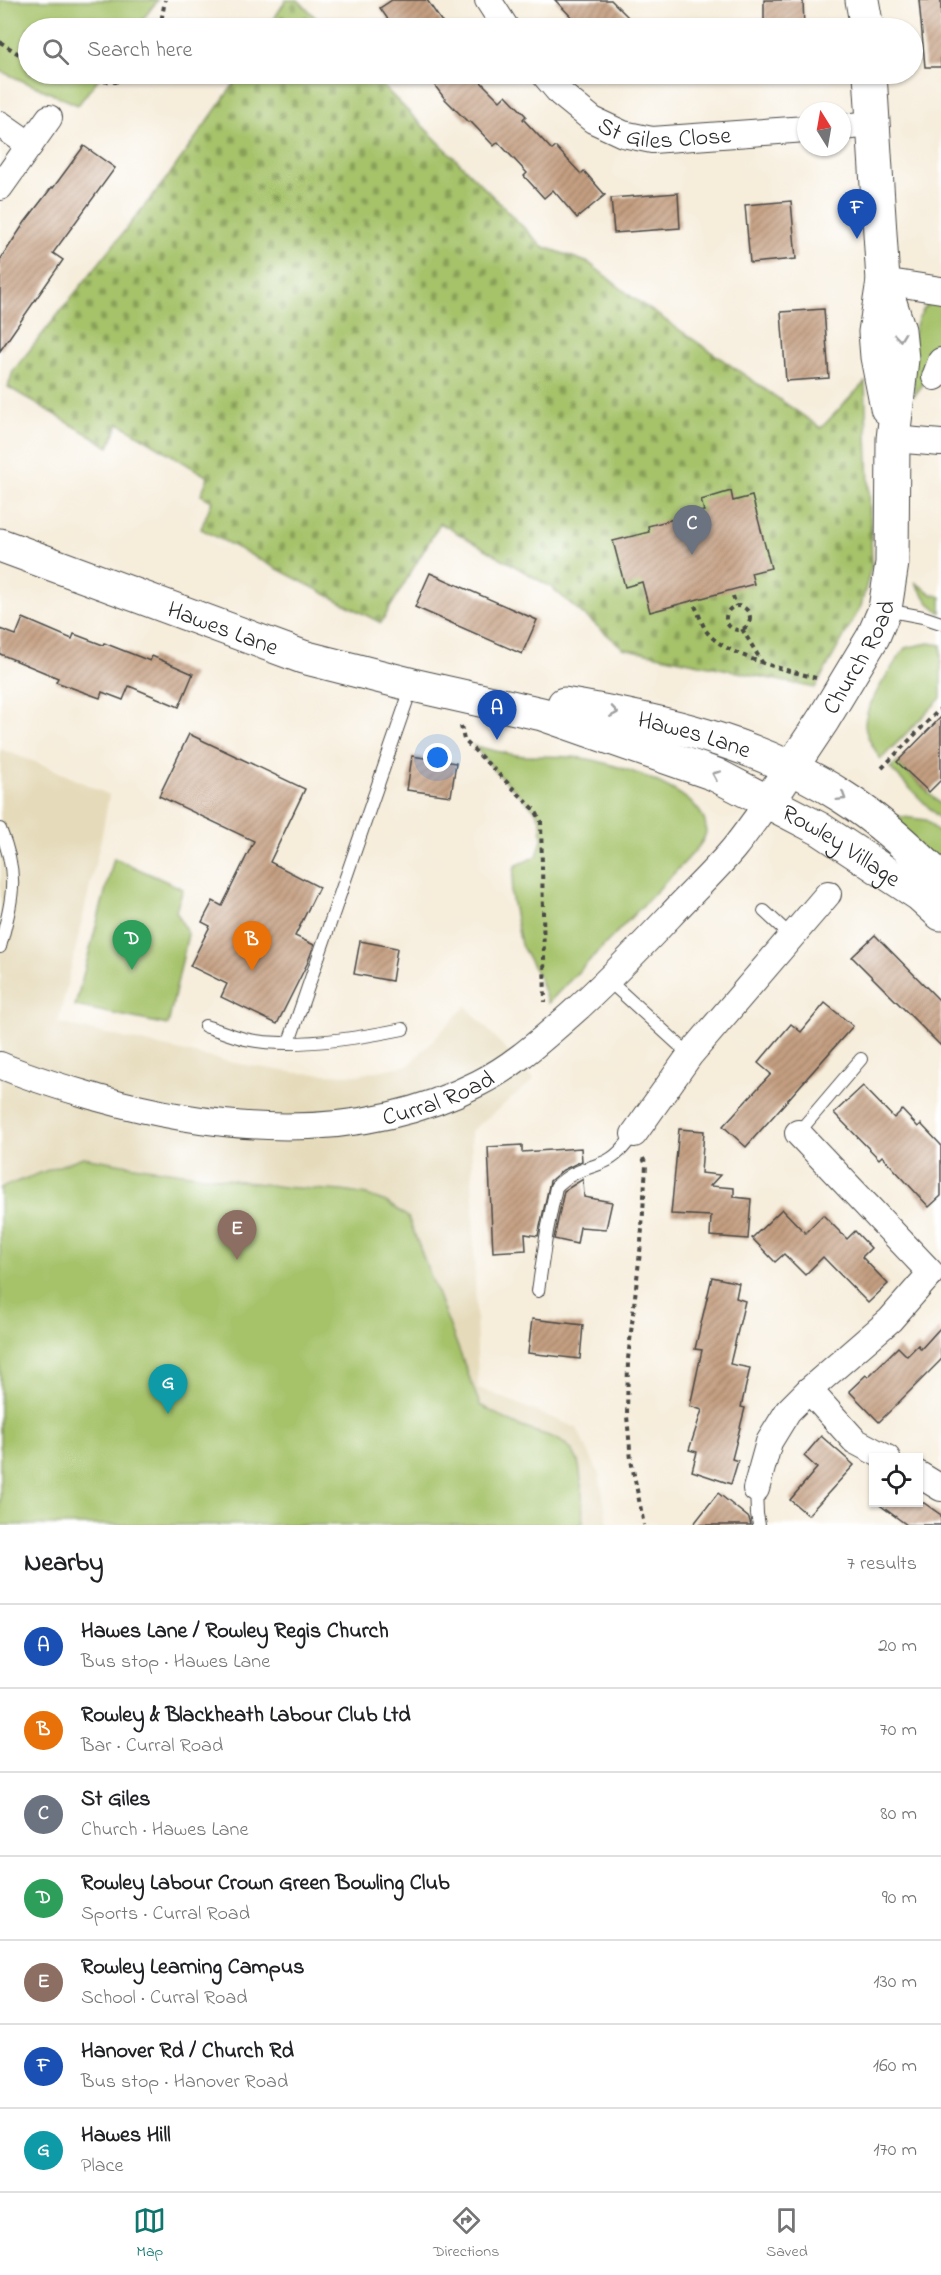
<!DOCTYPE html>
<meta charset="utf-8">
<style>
body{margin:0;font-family:"Indie Flower",sans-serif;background:#f6f6f6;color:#202124}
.controls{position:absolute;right:18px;bottom:18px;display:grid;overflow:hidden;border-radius:0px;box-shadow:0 2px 4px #0004}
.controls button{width:54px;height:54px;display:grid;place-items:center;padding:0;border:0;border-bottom:2px solid #e0e0e0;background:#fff;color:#202124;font:30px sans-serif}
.compass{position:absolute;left:797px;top:102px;width:54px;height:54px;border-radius:50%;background:#fff;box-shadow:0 2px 4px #0004;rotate:349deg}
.you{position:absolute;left:438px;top:758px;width:21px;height:21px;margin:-15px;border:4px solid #fff;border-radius:50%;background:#1a73e8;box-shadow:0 0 0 9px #1a73e833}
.badge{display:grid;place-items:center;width:39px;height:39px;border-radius:50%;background:#0f766e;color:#fff;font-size:20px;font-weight:700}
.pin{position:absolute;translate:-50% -50px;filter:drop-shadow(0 2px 3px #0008)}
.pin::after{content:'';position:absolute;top:32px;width:21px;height:18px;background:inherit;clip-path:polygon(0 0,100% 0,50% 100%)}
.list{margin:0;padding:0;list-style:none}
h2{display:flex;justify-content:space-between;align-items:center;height:78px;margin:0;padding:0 24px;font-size:26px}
h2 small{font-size:20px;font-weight:400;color:#757577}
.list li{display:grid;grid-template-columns:39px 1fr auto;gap:18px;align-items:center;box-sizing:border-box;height:84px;padding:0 24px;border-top:2px solid #e0e0e0}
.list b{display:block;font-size:22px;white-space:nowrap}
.list p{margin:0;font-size:20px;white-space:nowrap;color:#757577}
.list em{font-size:20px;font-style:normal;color:#757577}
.icon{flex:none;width:33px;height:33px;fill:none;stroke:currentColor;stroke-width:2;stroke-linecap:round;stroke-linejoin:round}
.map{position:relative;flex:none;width:941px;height:1525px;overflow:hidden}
.search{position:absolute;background:#fff;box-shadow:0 2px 4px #0004;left:18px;right:18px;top:18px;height:66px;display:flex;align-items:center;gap:15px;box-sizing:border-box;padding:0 21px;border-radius:33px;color:#757577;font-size:22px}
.sheet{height:666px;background:#fff}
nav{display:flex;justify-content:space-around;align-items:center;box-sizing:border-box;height:84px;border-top:2px solid #e0e0e0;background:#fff;font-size:16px;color:#757577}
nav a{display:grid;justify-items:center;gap:3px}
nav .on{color:#0f766e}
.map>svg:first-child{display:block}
.built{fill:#e5daba}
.green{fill:#a6c36a;stroke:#68774a;stroke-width:1.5}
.cemetery{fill:url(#cemetery-stones);stroke:#68774a;stroke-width:1.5}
.building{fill:url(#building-hatch)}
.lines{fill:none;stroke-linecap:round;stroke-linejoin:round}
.lane-casing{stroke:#494845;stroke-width:14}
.street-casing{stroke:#494845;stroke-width:28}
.secondary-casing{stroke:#494845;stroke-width:35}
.path{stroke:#494845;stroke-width:4;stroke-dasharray:4.5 4.5;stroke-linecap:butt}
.lane{stroke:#fff;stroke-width:12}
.street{stroke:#fff;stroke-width:26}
.secondary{stroke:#fff;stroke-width:33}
.oneway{stroke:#a0a0a0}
.labels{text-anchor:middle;stroke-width:6;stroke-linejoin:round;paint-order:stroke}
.street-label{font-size:24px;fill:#2b2b2b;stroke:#fff}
</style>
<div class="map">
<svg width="941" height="1525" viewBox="0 0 941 1525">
<defs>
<pattern id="cemetery-stones" width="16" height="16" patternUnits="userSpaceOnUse" patternTransform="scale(1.5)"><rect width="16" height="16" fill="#a6c36a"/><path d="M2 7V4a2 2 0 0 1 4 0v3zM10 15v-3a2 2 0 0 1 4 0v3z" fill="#879f57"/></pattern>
<pattern id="building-hatch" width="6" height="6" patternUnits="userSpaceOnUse" patternTransform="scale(1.5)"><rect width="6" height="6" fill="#c59f81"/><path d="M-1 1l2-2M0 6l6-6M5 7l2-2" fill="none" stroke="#a0826a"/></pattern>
</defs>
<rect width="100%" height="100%" fill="#fff"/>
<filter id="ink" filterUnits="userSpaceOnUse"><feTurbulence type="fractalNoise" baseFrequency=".0167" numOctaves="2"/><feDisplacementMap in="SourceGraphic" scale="12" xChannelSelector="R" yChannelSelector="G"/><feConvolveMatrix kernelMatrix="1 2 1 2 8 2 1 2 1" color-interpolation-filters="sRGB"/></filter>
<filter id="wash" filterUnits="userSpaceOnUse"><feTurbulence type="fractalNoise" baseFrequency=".008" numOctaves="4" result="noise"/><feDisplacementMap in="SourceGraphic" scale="24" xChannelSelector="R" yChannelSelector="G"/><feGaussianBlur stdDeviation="1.35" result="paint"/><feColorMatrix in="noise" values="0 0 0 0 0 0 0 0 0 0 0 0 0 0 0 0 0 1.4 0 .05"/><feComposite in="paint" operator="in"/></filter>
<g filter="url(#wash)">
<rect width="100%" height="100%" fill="#f6eddb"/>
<!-- built -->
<polygon class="built" points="0,749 48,767 109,795 101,839 58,1023 234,1063 296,1073 356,1075 409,1065 466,1006 534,1080 471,1131 478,1388 577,1428 599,1474 608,1525 0,1525"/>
<!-- green -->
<g class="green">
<polygon points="0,0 158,0 136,28 28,28 28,74 102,74 78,105 0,71"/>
<path d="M929,303H941V332L925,382L914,396C914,366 905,326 929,303Z"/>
<polygon points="915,582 932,594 941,597 941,613 929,603"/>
<path d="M929,643L941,645V698L881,759C875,750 865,736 865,724C865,705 890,671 900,655L905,648Z"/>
<path d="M474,746C490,749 508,755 524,756C546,757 566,755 588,759C617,765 710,792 706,832C704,843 692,854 685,862L548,1003L538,975L521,945L511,894L515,866L537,856L542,840L541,821L535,810L497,773Z"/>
<polygon points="897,762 941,805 941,820 890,768"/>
<polygon points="874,813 926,820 941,835 941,868"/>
<polygon points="114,858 183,889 176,911 188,934 168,1025 75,1006"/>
<path d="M83,1157L146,1168L284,1187L342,1191L367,1195L386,1202L408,1217L480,1405C493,1412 507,1421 522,1427C541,1435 567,1436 577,1459C583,1473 582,1509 583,1525H0V1188Z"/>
</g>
<!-- cemetery -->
<g class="cemetery">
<polygon points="286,0 298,0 326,28 268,28"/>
<polygon points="241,74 371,74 542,246 589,263 632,297 821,428 865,382 872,564 861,606 815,688 623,648 551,587 440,523 381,623 201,529 212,501 201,495 208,477 119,423 109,447 8,387 13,371 170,174"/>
</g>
<g id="blocks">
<!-- building -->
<g class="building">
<polygon points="392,0 427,0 446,28 394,28 380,8"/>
<polygon points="555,0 611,0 639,28 582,28"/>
<polygon points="764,0 803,0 804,28 764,28"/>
<polygon points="919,0 941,0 941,67 925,67"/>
<polygon points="426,74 473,74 500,101 506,95 526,116 523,119 552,150 556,147 581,174 584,171 605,195 577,218 553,190 544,198 524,176 527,173 498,142 494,146 470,121 468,122 445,99"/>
<polygon points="84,146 115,168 53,253 63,260 0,351 0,260 25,222 52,187 53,188"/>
<polygon points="678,193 680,228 614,233 611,198"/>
<polygon points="791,201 796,259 750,263 745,205"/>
<polygon points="824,309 829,378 786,381 781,312"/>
<polygon points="731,491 733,501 752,496 771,568 751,573 754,584 650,612 642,582 625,587 613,541 649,532 648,526 704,511 701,500"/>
<polygon points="430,573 537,620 522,654 415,607"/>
<polygon points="23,618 72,639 74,634 103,645 104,643 150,661 152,656 193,674 179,707 129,686 123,700 102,692 100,698 56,682 58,678 0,654 0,629 16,635"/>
<polygon points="941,717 941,780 929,792 897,762"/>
<polygon points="189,734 305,789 270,862 319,887 295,936 314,945 307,964 277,1024 221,997 227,984 190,966 210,926 202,922 213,901 222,906 254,841 159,796"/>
<polygon points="412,756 456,763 451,796 407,790"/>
<polygon points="875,935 941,1002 941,1046 852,957"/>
<polygon points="360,941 397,948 392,981 354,974"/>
<polygon points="825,1003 853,1026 746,1147 723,1126 771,1074 758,1063 791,1024 801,1032"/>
<polygon points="863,1086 894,1118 902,1110 918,1127 921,1124 941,1145 941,1196 929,1207 882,1156 879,1159 834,1113"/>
<polygon points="679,1129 704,1131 701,1173 720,1175 710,1186 734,1188 734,1197 751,1199 748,1239 710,1236 711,1216 671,1214"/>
<polygon points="522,1145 522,1152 581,1148 582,1161 563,1170 550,1181 538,1236 525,1234 526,1250 493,1252 488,1147"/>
<polygon points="583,1179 584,1197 612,1202 606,1229 580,1227 577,1244 554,1239 564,1191"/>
<polygon points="782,1209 805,1233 823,1215 847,1239 855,1231 871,1248 862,1257 888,1284 868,1303 823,1257 805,1275 784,1254 775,1262 752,1238"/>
<polygon points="712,1277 739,1283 736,1298 745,1301 730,1364 750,1368 741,1407 745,1408 732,1459 738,1461 731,1484 692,1471 697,1452 689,1450 702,1410 690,1406 702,1350 695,1349"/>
<polygon points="532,1319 583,1325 580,1359 528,1353"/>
<polygon points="941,1327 941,1360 879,1422 849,1391 866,1375 868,1377 898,1347 907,1356 918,1345 921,1349"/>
<polygon points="821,1436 854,1465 808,1515 790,1500 817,1468 804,1456"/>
<polygon points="718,1493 749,1518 751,1525 693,1525"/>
<polygon points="877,1503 924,1503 941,1515 941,1525 907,1525"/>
</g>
</g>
</g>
<g filter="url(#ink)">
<use href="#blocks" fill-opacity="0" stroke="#494845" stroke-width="1.5"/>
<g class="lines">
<defs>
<g id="lane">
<polyline points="886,610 923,617 941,623"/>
<path d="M0,829C20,877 12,899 0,947"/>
<polyline points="764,911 792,937"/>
<polyline points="609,981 690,1055"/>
<path d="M205,1026C218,1030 232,1036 245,1039C289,1049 359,1038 403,1029"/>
<polyline points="289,1042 412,686"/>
<polyline points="798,1133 861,1059"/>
<path d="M538,1291L547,1231L556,1187C573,1170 582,1171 602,1163C616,1158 625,1146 634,1134"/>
<polyline points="756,1489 757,1514 759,1525"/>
</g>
<g id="street">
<polyline points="488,0 506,28"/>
<path id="s1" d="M544,74L561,94L593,120L623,134L652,140L806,129"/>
<polyline points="0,124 30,145"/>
<polyline points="842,127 873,124"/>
<polyline points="0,187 49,118"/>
<polyline points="883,281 941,290"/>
<polyline points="935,377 941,361"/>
<polyline points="893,439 941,443"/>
<path id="s2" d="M0,1065C32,1079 65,1088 98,1098C223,1133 360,1144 479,1083C513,1066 540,1041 569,1016C604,985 636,952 669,917C690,894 714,872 734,848C746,833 757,817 769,801"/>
<polyline points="798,1133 931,1273 890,1320 809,1390 855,1441 887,1458"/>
<polyline points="634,1134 690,1055 828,894"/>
<polyline points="918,1474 941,1488"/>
<polyline points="756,1489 769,1442 788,1411 809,1390"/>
</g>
<g id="secondary">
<polyline points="862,0 867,28"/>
<polyline points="870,74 883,281 875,332 877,357 887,408"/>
<path id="s3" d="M0,545L303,657L413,685L542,714L714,774L820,829L920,895L941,914"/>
<path id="s4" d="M564,704C660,720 760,743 843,797C878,819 911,850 941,879"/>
<path id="s5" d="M769,801L823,720L873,637L885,609L892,563L893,439L902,359L899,330L883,281"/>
</g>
</defs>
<!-- lane casing -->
<use href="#lane" class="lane-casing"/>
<!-- street casing -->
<use href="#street" class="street-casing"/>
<!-- secondary casing -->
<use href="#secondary" class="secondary-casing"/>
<!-- path -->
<g class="path">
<polyline points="160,28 165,0"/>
<polyline points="0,42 28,60"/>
<polyline points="60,74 74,79 116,82 127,74"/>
<polyline points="733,596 736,606"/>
<path d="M695,606C699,614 702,625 707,632C725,656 787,670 816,678"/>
<circle cx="738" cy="618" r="12"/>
<polyline points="742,629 762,662"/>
<polyline points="461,726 464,740 535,810 541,821 545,1002"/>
<polyline points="882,768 941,708"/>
<polyline points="643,1158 646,1165 641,1243 628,1359 627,1416 631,1460 644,1525"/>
</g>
<!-- lane -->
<use href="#lane" class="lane"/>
<!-- street -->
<use href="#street" class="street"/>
<!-- secondary -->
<use href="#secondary" class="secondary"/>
</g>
<!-- one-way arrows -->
<defs><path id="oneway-chevron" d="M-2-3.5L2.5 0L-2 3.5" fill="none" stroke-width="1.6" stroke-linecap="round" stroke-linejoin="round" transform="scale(1.5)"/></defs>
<g class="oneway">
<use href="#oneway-chevron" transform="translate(900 337) rotate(83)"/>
<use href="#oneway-chevron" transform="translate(614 712) rotate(9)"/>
<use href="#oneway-chevron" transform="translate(716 775) rotate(-156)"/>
<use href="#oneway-chevron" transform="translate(842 797) rotate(32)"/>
</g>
</g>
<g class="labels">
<!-- street labels -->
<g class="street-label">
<text dy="8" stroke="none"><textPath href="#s1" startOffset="142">St Giles Close</textPath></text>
<text dy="8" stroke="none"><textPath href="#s3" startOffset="238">Hawes Lane</textPath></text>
<text dy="8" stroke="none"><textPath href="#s5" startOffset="170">Church Road</textPath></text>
<text dy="8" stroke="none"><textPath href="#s4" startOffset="134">Hawes Lane</textPath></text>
<text dy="8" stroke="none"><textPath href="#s3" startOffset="897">Rowley Village</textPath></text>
<text dy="8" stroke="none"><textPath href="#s2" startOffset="450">Curral Road</textPath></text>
</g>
</g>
</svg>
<div class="controls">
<button><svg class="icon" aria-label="locate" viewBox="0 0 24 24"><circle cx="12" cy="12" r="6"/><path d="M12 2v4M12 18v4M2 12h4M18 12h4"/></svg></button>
</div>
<svg class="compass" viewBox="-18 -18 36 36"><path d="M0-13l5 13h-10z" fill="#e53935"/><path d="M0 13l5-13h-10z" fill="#757577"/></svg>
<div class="you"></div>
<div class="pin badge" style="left:497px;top:740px;background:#1a4fb4">A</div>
<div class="pin badge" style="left:252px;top:971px;background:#e8710a">B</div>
<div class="pin badge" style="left:692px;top:555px;background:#6b7280">C</div>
<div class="pin badge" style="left:132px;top:970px;background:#2e9e5b">D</div>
<div class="pin badge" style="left:237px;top:1260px;background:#8d6e63">E</div>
<div class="pin badge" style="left:857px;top:239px;background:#1a4fb4">F</div>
<div class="pin badge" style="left:168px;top:1414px;background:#0f9aa8">G</div>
<div class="search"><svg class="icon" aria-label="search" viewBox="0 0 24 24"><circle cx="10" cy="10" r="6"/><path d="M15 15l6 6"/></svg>Search here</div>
</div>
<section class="sheet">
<h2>Nearby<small>7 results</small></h2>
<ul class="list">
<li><span class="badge" style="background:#1a4fb4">A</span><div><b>Hawes Lane / Rowley Regis Church</b><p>Bus stop · Hawes Lane</p></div><em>20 m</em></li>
<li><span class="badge" style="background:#e8710a">B</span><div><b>Rowley &amp; Blackheath Labour Club Ltd</b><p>Bar · Curral Road</p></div><em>70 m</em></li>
<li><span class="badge" style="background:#6b7280">C</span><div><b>St Giles</b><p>Church · Hawes Lane</p></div><em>80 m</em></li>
<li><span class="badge" style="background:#2e9e5b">D</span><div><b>Rowley Labour Crown Green Bowling Club</b><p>Sports · Curral Road</p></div><em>90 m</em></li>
<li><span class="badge" style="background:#8d6e63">E</span><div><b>Rowley Learning Campus</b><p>School · Curral Road</p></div><em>130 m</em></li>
<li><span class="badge" style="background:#1a4fb4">F</span><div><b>Hanover Rd / Church Rd</b><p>Bus stop · Hanover Road</p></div><em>160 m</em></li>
<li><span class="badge" style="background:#0f9aa8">G</span><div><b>Hawes Hill</b><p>Place</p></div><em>170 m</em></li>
</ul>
</section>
<nav>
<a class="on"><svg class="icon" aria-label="map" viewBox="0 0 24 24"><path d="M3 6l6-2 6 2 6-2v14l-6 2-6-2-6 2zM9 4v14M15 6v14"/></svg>Map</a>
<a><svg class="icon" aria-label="directions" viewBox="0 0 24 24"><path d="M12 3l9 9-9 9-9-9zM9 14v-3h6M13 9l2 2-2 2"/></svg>Directions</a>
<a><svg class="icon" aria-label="saved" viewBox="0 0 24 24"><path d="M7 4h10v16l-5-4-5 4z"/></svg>Saved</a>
</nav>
